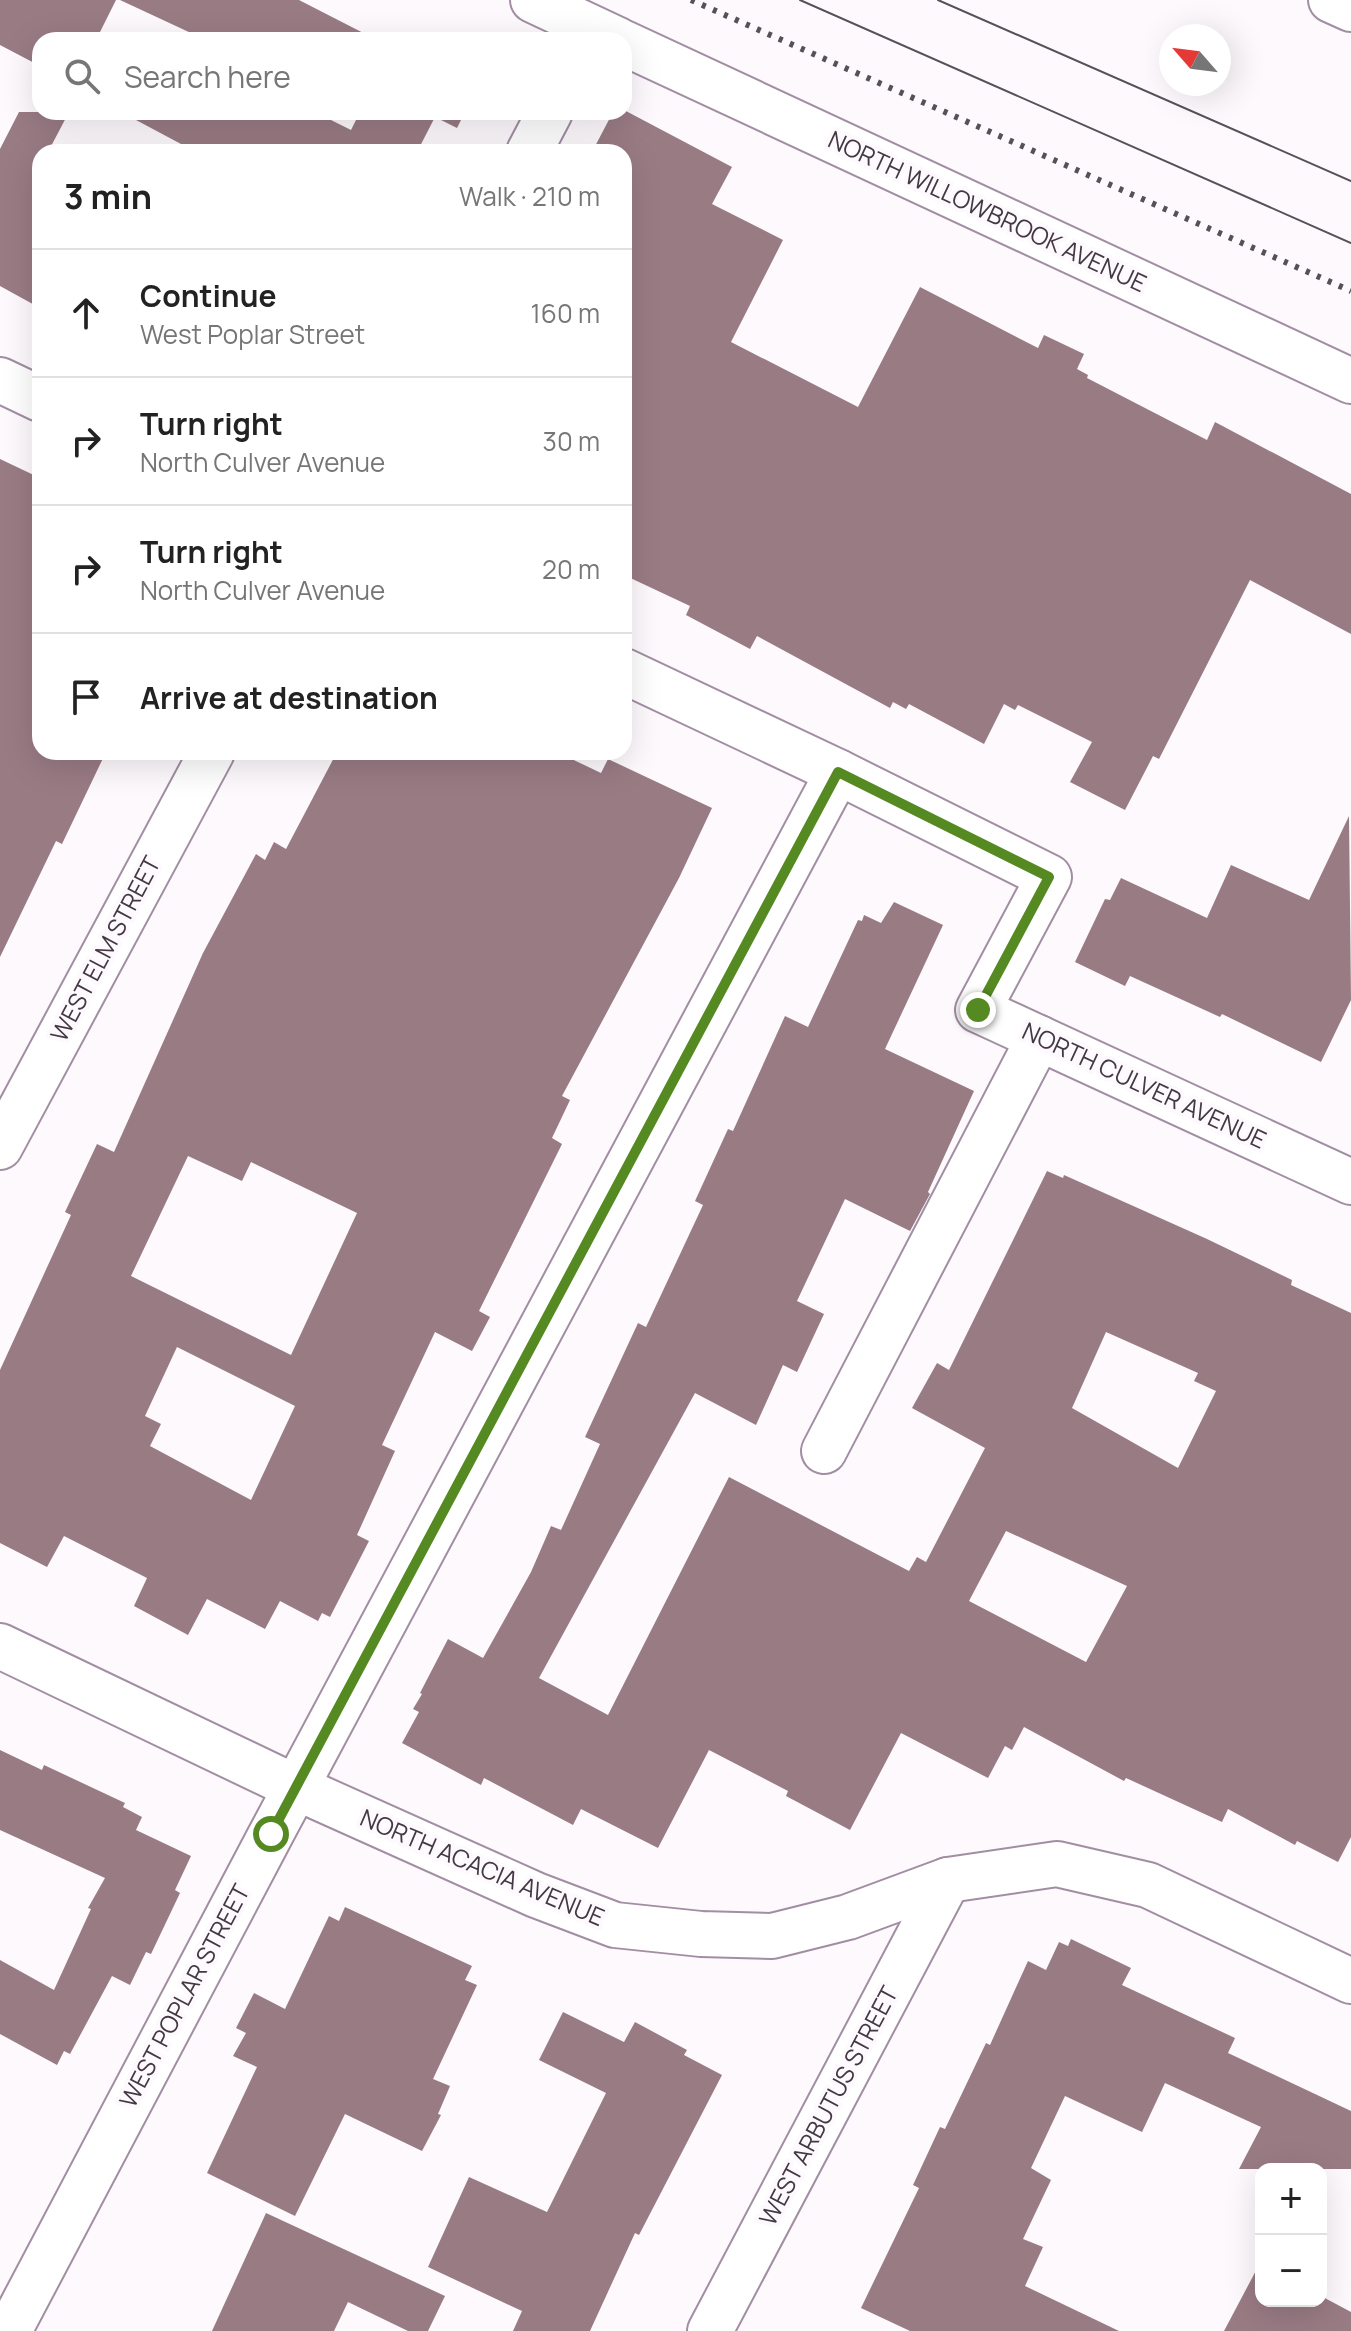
<!DOCTYPE html>
<meta charset="utf-8">
<style>
body{margin:0;font-family:Manrope,sans-serif;background:#f2f2f2;color:#222}
.controls{position:absolute;right:24px;bottom:24px;display:grid;overflow:hidden;border-radius:16px;box-shadow:0 8px 32px #0002}
.controls button{width:72px;height:72px;display:grid;place-items:center;padding:0;border:0;border-bottom:2px solid #e0e0e0;background:#fff;color:#222;font:40px sans-serif}
.compass{position:absolute;left:1159px;top:24px;width:72px;height:72px;border-radius:50%;background:#fff;box-shadow:0 8px 32px #0002;rotate:298deg}
.stop{position:absolute;width:24px;height:24px;margin:-18px;border:6px solid #558922;border-radius:50%;background:#fff}
.stop.end{background:#558922;border-color:#fff;box-shadow:0 2px 8px #0008}
.list{margin:0;padding:0;list-style:none}
h2{display:flex;justify-content:space-between;align-items:center;height:104px;margin:0;padding:0 32px;font-size:34px}
h2 small{font-size:26px;font-weight:400;color:#767676}
.list li{display:grid;grid-template-columns:52px 1fr auto;gap:24px;align-items:center;box-sizing:border-box;height:128px;padding:0 32px;border-top:2px solid #e0e0e0}
.list b{display:block;font-size:30px;white-space:nowrap}
.list p{margin:0;font-size:26px;white-space:nowrap;color:#767676}
.list em{font-size:26px;font-style:normal;color:#767676}
.icon{flex:none;width:44px;height:44px;fill:none;stroke:currentColor;stroke-width:2;stroke-linecap:round;stroke-linejoin:round}
.map{position:relative;flex:none;width:1351px;height:2331px;overflow:hidden}
.search{position:absolute;background:#fff;box-shadow:0 8px 32px #0002;left:32px;top:32px;width:600px;height:88px;display:flex;align-items:center;gap:20px;box-sizing:border-box;padding:0 28px;border-radius:24px;color:#767676;font-size:30px}
.panel{position:absolute;background:#fff;box-shadow:0 8px 32px #0002;left:32px;top:144px;width:600px;height:616px;border-radius:24px}
.map>svg:first-child{display:block}
.building{fill:#997b84;fill-rule:evenodd}
.lines{fill:none;stroke-linecap:round;stroke-linejoin:round}
.minor-casing{stroke:#a28ea3;stroke-width:48}
.minor{stroke:#fff;stroke-width:44}
.tram{stroke:#585058;stroke-width:2}
.rail{stroke:#585058;stroke-width:6;stroke-dasharray:4 8;stroke-linecap:butt}
.route{stroke:#558922;stroke-width:10}
.labels{text-anchor:middle;stroke-width:8;stroke-linejoin:round;paint-order:stroke}
.street-label{font-size:24px;fill:#423942;stroke:#fdf9fd}
</style>
<div class="map">
<svg width="1351" height="2331" viewBox="0 0 1351 2331">
<rect width="100%" height="100%" fill="#fdf9fd"/>
<!-- building -->
<g class="building">
<polygon points="0,0 116,0 96,40 40,40 40,66 0,45"/>
<polygon points="120,0 299,0 377,40 206,40"/>
<polygon points="624,110 732,167 712,204 783,240 731,342 858,407 920,287 1038,348 1044,335 1084,354 1077,369 1088,375 1087,378 1207,440 1215,422 1351,494 1351,634 1250,580 1159,759 1153,756 1125,810 1070,782 1092,742 1018,705 1015,710 1004,704 984,744 909,704 906,709 893,702 890,708 757,636 750,649 686,615 690,606 624,575 624,152 592,152 613,112 624,112"/>
<polygon points="19,112 69,112 48,152 40,152 40,308 0,286 0,149"/>
<polygon points="121,112 315,112 351,130 360,112 465,112 457,128 435,117 417,152 196,152"/>
<polygon points="0,459 40,478 40,752 106,752 62,844 56,841 0,957"/>
<path d="M337,752H557L601,773L608,759L712,808L679,878L562,1096L570,1100L552,1138L562,1144L479,1311L490,1317L472,1351L435,1332L382,1445L395,1451L357,1535L369,1541L330,1617L322,1613L318,1621L280,1601L265,1629L207,1599L188,1635L134,1606L147,1578L64,1536L47,1567L0,1543V1370L71,1215L65,1212L97,1144L114,1152L203,953L256,854L265,860L274,842L286,849ZM188,1156L242,1181L251,1162L357,1213L291,1355L131,1276ZM177,1347L295,1406L251,1500L150,1446L161,1424L145,1416Z"/>
<polygon points="1349,816 1351,1000 1321,1062 1222,1014 1220,1017 1130,976 1125,986 1075,962 1105,899 1110,900 1121,878 1207,918 1231,865 1309,900"/>
<path d="M894,902L943,925L885,1049L974,1091L928,1192L930,1194L910,1231L845,1199L797,1301L824,1314L797,1372L783,1365L756,1425L695,1393L539,1678L608,1715L729,1477L909,1571L917,1557L926,1562L985,1448L912,1408L937,1363L949,1370L1047,1171L1063,1178L1064,1175L1207,1239L1292,1280L1291,1285L1351,1313V1837L1338,1862L1297,1841L1295,1845L1228,1809L1222,1822L1126,1778L1124,1781L1024,1727L1012,1750L1005,1746L988,1778L901,1733L850,1830L786,1796L788,1791L709,1750L658,1848L581,1809L573,1825L484,1778L481,1785L402,1743L419,1712L413,1709L422,1694L420,1693L448,1639L483,1658L531,1572L551,1526L561,1530L600,1444L585,1437L638,1323L646,1327L703,1205L695,1201L728,1129L733,1131L785,1016L808,1027L858,920L862,921L864,915L881,923ZM1106,1332L1198,1373L1194,1381L1216,1391L1178,1468L1072,1408ZM1006,1531L1127,1586L1086,1662L969,1601Z"/>
<polygon points="0,1750 42,1770 44,1765 125,1803 123,1807 142,1817 136,1830 191,1856 175,1890 180,1893 151,1954 146,1952 130,1985 112,1976 70,2054 64,2051 57,2065 0,2034 0,1960 54,1990 91,1909 88,1908 105,1878 0,1830"/>
<polygon points="345,1907 472,1966 465,1980 477,1985 433,2079 450,2086 438,2114 441,2115 422,2151 345,2114 295,2216 207,2173 257,2067 233,2056 246,2033 236,2028 254,1993 285,2009 329,1916 339,1921"/>
<polygon points="1071,1939 1131,1968 1122,1985 1235,2038 1228,2053 1351,2111 1351,2169 1239,2169 1261,2127 1165,2083 1142,2132 1065,2096 1031,2168 1051,2180 1023,2239 1043,2247 1025,2286 1119,2331 910,2331 861,2308 919,2188 913,2185 940,2127 945,2129 986,2043 990,2045 1028,1961 1046,1970 1059,1942 1068,1946"/>
<polygon points="563,2012 624,2042 635,2022 687,2050 684,2055 722,2075 639,2235 635,2233 590,2331 513,2331 522,2311 428,2267 469,2177 547,2212 606,2093 539,2060"/>
<polygon points="266,2213 445,2296 428,2331 408,2331 348,2302 334,2331 212,2331"/>
<polygon points="1260,2263 1261,2301 1321,2301 1321,2296 1351,2312 1351,2331 1224,2331"/>
</g>
<g class="lines">
<defs>
<g id="minor">
<polyline points="533,0 618,40"/>
<polyline points="1331,0 1351,9"/>
<polyline points="624,43 1351,381"/>
<polyline points="529,152 550,112"/>
<polyline points="0,380 40,399"/>
<polyline points="624,671 838,772 1049,877 978,1010 1351,1182"/>
<polyline points="0,1147 212,752"/>
<polyline points="824,1451 1039,1038"/>
<polyline points="0,1646 295,1787 536,1895 615,1925 701,1934 772,1936 848,1917 948,1880 1057,1864 1148,1885 1351,1981"/>
<polyline points="9,2331 271,1834 838,772"/>
<polyline points="710,2331 948,1880"/>
</g>
</defs>
<!-- minor casing -->
<use href="#minor" class="minor-casing"/>
<!-- minor -->
<use href="#minor" class="minor"/>
<!-- tram -->
<g class="tram">
<polyline points="800,0 1351,243"/>
<polyline points="938,0 1351,181"/>
</g>
<!-- rail -->
<polyline class="rail" points="691,0 1351,291"/>
</g>
<g class="lines">
<!-- route -->
<polyline class="route" points="271,1834 838,772 1049,877 978,1010"/>
</g>
<g class="labels">
<!-- street labels -->
<g class="street-label">
<text transform="translate(987 212) rotate(25)" y="8">NORTH WILLOWBROOK AVENUE</text>
<text transform="translate(106 949) rotate(-62)" y="8">WEST ELM STREET</text>
<text transform="translate(1144 1086) rotate(25)" y="8">NORTH CULVER AVENUE</text>
<text transform="translate(482 1868) rotate(23)" y="8">NORTH ACACIA AVENUE</text>
<text transform="translate(185 1996) rotate(-62)" y="8">WEST POPLAR STREET</text>
<text transform="translate(829 2106) rotate(-62)" y="8">WEST ARBUTUS STREET</text>
</g>
</g>
</svg>
<div class="controls">
<button>+</button>
<button>−</button>
</div>
<svg class="compass" viewBox="-18 -18 36 36"><path d="M0-13l5 13h-10z" fill="#e53935"/><path d="M0 13l5-13h-10z" fill="#767676"/></svg>
<div class="stop" style="left:271px;top:1834px"></div>
<div class="stop end" style="left:978px;top:1010px"></div>
<div class="search"><svg class="icon" aria-label="search" viewBox="0 0 24 24"><circle cx="10" cy="10" r="6"/><path d="M15 15l6 6"/></svg>Search here</div>
<section class="panel">
<h2>3 min<small>Walk · 210 m</small></h2>
<ul class="list">
<li><svg class="icon" aria-label="ahead" viewBox="0 0 24 24"><path d="M12 20V5M6 11l6-6 6 6"/></svg><div><b>Continue</b><p>West Poplar Street</p></div><em>160 m</em></li>
<li><svg class="icon" aria-label="right" viewBox="0 0 24 24"><path d="M7 20v-9h11M14 6l5 5-5 5"/></svg><div><b>Turn right</b><p>North Culver Avenue</p></div><em>30 m</em></li>
<li><svg class="icon" aria-label="right" viewBox="0 0 24 24"><path d="M7 20v-9h11M14 6l5 5-5 5"/></svg><div><b>Turn right</b><p>North Culver Avenue</p></div><em>20 m</em></li>
<li><svg class="icon" aria-label="arrive" viewBox="0 0 24 24"><path d="M6 21V4h12l-3 4 3 4H6"/></svg><div><b>Arrive at destination</b></div></li>
</ul>
</section>
</div>
